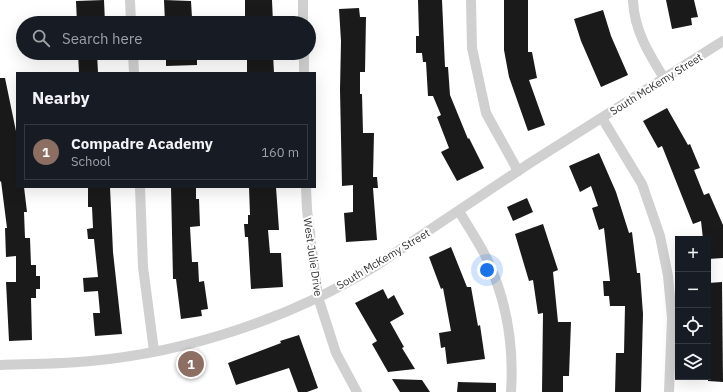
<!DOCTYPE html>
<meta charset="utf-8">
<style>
body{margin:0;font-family:"IBM Plex Sans",sans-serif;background:#242831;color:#f1f3f6}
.controls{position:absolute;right:12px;bottom:12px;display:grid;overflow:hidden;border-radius:0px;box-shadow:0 4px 16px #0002}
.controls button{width:36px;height:36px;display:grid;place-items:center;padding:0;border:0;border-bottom:1px solid #363941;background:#171b24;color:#f1f3f6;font:20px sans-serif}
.you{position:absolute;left:487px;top:270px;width:14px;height:14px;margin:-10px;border:3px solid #fff;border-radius:50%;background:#1a73e8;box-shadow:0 0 0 6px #1a73e833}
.badge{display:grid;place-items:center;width:26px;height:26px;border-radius:50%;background:#e63946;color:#fff;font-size:13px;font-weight:700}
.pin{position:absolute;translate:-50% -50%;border:2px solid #fff;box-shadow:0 1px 4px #0006}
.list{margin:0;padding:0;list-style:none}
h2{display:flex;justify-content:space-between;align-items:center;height:52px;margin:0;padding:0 16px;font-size:17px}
h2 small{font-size:13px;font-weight:400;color:#9ea1a6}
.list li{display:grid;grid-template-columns:26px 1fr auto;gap:12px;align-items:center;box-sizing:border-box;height:56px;margin:0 8px 8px;padding:0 8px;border:1px solid #363941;border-radius:0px}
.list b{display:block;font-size:15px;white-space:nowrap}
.list p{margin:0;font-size:13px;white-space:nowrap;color:#9ea1a6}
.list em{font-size:13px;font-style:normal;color:#9ea1a6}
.icon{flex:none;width:22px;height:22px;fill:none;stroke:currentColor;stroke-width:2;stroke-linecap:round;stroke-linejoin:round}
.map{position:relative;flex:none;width:723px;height:392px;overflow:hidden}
.search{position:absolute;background:#171b24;box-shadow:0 4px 16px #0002;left:16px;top:16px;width:300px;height:44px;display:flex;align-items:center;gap:10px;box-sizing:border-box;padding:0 14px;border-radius:22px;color:#9ea1a6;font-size:15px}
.panel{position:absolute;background:#171b24;box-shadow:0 4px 16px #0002;left:16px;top:72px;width:300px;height:116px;border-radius:0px}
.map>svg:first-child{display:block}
.building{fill:#1a1a1a}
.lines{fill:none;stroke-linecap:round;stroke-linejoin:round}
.street{stroke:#d0d0d0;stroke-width:10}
.labels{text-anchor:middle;stroke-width:4;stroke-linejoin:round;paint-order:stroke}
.street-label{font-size:11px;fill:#333;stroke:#fff}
</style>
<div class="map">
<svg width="723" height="392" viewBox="0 0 723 392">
<rect width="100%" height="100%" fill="#fff"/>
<!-- building -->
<g class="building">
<polygon points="104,0 105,23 77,23 76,1"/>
<polygon points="164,0 191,1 192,18 178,19 178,23 165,23"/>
<polygon points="245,0 272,0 273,23 245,23"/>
<polygon points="418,0 442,0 445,67 448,67 450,95 468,139 469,138 484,168 457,181 441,152 449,148 437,117 441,115 433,96 428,96 426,62 423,62 422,53 416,53 416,36 419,36"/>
<polygon points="504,0 528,0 528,52 532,52 537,78 529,80 545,125 528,131 509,77 504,50"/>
<polygon points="666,0 694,0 698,17 691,18 692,25 672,29"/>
<polygon points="359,8 360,17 366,17 365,72 360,72 360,94 362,94 363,133 374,133 373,177 377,177 378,188 373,188 377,240 346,242 344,213 353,212 353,185 342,186 340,90 341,41 339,9"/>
<polygon points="603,10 611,36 628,75 601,87 581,41 574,19"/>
<polygon points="78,53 97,53 98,73 79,73"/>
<polygon points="166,53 197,53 197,65 166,66"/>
<polygon points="247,54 273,54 274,73 247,73"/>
<polygon points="0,78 5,78 17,136 17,187 24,187 27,212 24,212 25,238 30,238 31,265 36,265 36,276 40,276 40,289 36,289 36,298 31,298 32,340 9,341 6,282 16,282 16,256 6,257 5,228 7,228 1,181 0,182"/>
<polygon points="667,108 688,145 690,144 700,168 694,170 704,195 709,193 723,225 723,258 708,259 708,239 703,239 701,221 693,224 662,146 658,148 643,121"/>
<polygon points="599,153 616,192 629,233 632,232 637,273 640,273 643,314 641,392 615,392 616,353 624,353 625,306 610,306 609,296 604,296 603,281 610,281 604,228 599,230 592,208 598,206 591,186 580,192 569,166"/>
<polygon points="88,187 110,187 113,252 122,334 95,336 93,313 100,313 98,291 84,292 83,278 98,277 94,239 88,239 87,229 93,228 92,207 88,207"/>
<polygon points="171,187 196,187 196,199 199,199 200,226 190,227 192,262 198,262 199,282 204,281 208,309 201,310 202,316 181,319 176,279 173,279"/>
<polygon points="249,187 276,187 279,230 268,230 270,253 281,253 283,287 251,289 248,237 245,237 244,224 248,224 248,215 250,215"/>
<polygon points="527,198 533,212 513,221 507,207"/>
<polygon points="543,224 558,270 553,272 558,322 571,322 569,376 563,376 563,392 542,392 543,313 538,314 533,280 529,281 515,234"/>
<polygon points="451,247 467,287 471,287 478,326 480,325 485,359 447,364 445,347 441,348 439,333 451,331 443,288 441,289 429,257"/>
<polygon points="722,282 723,382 708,381 708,283"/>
<polygon points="383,289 388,299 394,295 404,314 390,322 404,347 402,348 415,369 388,372 372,344 377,341 355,303"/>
<polygon points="299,335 318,388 307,392 298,392 289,368 236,385 228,363 281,343 280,341"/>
<polygon points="392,379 422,380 430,392 400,392"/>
<polygon points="458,382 496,383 496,392 457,392"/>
</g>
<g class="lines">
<!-- street -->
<g class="street">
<polyline points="130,0 131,23"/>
<polyline points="303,0 303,23"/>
<polyline points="471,0 472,48 486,113 518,171"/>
<path d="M633,0C634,30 649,54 664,78"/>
<polyline points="133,53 134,73"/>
<polyline points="304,53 304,73"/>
<polyline points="602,118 642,184 660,236 668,276 672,318 669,392"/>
<polyline points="140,187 143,267 154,351"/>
<polyline points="306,187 307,210 318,297 336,353 357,392"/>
<path d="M459,211C468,227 479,242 487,259C507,301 514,346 511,392"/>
<path d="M0,365C30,364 61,364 91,361C188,352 291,318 374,267L530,163L723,41"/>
</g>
</g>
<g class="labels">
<!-- street labels -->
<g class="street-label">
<text transform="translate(656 84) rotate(-32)" y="4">South McKemy Street</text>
<text transform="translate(313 257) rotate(82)" y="4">West Julie Drive</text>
<text transform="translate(383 259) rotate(-31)" y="4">South McKemy Street</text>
</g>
</g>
</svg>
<div class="controls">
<button>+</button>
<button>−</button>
<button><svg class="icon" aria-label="locate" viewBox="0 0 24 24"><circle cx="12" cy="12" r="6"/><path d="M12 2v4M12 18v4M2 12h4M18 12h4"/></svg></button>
<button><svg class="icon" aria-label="layers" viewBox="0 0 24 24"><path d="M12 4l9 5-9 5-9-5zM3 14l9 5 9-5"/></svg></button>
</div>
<div class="you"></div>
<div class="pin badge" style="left:191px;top:364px;background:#8d6e63">1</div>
<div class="search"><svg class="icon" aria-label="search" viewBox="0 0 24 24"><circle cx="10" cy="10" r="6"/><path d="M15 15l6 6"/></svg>Search here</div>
<section class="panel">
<h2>Nearby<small></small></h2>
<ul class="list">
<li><span class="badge" style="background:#8d6e63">1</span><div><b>Compadre Academy</b><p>School</p></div><em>160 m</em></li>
</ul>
</section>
</div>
